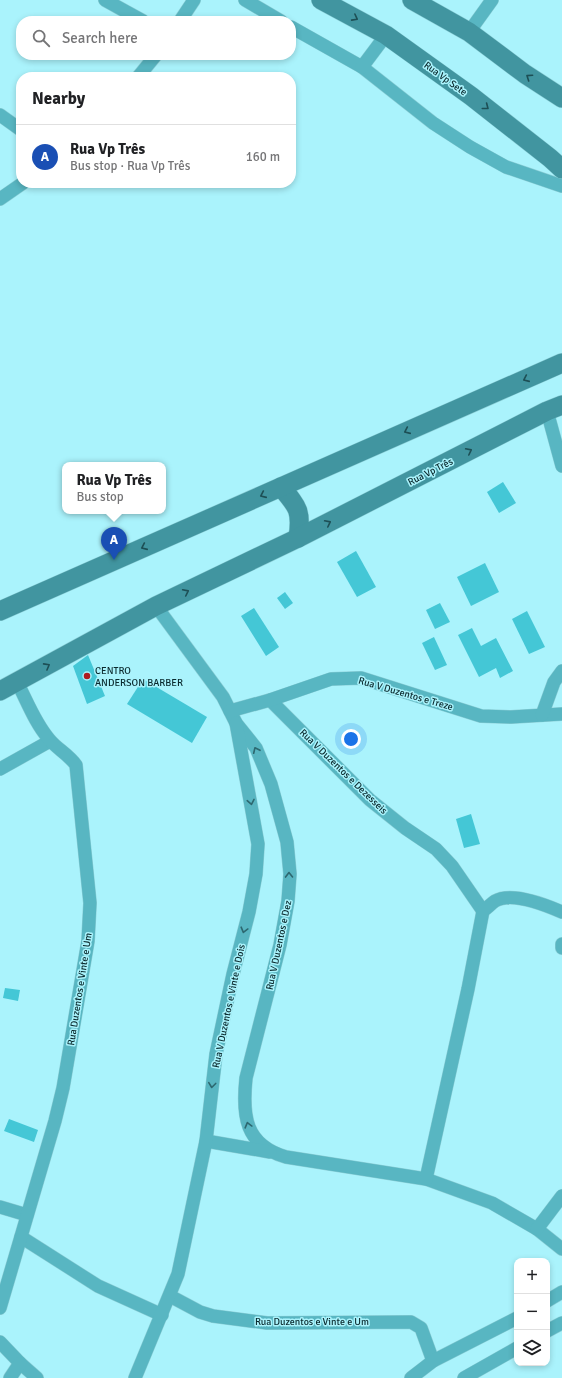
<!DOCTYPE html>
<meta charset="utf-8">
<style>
body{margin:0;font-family:Signika,sans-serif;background:#f2f2f2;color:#202124}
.controls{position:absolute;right:12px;bottom:12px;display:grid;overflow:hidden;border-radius:8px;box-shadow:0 2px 6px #0003}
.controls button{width:36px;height:36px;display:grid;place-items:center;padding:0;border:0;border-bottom:1px solid #e0e0e0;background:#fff;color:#202124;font:20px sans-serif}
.you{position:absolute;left:351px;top:739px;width:14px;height:14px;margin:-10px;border:3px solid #fff;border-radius:50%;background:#1a73e8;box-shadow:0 0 0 6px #1a73e833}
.badge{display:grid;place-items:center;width:26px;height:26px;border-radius:50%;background:#ea580c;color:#fff;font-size:13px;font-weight:700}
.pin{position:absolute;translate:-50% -33px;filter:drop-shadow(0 1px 2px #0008)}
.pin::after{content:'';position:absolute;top:21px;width:14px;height:12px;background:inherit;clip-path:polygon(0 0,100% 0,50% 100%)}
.popup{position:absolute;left:62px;top:462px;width:104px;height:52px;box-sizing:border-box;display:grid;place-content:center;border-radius:8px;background:#fff;filter:drop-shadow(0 1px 3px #0005);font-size:13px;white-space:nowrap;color:#757577}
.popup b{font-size:15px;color:#202124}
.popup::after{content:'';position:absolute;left:50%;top:100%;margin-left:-8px;border:8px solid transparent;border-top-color:#fff}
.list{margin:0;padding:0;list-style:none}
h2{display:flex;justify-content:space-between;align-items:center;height:52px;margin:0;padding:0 16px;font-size:17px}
h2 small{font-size:13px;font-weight:400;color:#757577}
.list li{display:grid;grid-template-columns:26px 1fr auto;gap:12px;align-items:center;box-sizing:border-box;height:64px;padding:0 16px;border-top:1px solid #e0e0e0}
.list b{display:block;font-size:15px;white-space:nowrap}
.list p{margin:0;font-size:13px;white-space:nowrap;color:#757577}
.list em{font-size:13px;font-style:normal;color:#757577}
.icon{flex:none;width:22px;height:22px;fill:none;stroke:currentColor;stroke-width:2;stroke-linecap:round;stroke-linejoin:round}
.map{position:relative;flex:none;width:562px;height:1378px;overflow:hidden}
.search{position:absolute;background:#fff;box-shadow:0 2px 6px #0003;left:16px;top:16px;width:280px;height:44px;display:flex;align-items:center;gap:10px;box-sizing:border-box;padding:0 14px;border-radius:16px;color:#757577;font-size:15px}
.panel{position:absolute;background:#fff;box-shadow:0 2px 6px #0003;left:16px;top:72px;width:280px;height:116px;border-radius:16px}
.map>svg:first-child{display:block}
.building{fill:#44c7d6}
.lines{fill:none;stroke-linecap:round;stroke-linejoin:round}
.street-casing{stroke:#8dcfd7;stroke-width:14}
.secondary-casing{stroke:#8dcfd7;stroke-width:20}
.street{stroke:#58b6c2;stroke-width:13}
.secondary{stroke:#4195a0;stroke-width:19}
.oneway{stroke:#1d4f55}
.oneway2{stroke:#2d6870}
.poi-dot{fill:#ae1c1f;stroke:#aaf3fc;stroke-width:1.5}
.labels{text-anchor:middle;stroke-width:3;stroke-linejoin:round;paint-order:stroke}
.street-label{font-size:10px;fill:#0a292d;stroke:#aaf3fc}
.poi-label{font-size:10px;fill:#0a292d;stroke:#aaf3fc;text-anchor:start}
</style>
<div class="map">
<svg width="562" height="1378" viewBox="0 0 562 1378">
<rect width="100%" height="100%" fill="#aaf3fc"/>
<!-- building -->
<g class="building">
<polygon points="503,482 516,503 499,513 487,492"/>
<polygon points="356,551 376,587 357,597 337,562"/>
<polygon points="485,563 499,592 471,606 457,577"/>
<polygon points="285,592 293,603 285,609 277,598"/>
<polygon points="440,603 450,622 435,629 426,610"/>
<polygon points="254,608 279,647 266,656 241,616"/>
<polygon points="527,611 545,647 529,654 512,619"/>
<polygon points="472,628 481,646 496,638 513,671 500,678 496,668 479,677 458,635"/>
<polygon points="434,637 447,665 435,670 422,643"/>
<polygon points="88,655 105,696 87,704 73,666"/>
<polygon points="143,679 207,717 192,743 127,704"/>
<polygon points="471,814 480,844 464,848 456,819"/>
<polygon points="5,988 20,990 18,1001 3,998"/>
<polygon points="9,1119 38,1130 34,1142 4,1131"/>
</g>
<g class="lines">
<defs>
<g id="street">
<polyline points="105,0 143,21"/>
<polyline points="245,0 281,21"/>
<polyline points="180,21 194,0"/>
<polyline points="291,27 362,67 433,123 470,147 506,167 562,186"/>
<polyline points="469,32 492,0"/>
<polyline points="362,67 386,35"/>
<polyline points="138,77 156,55"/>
<polyline points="0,115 21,130"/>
<polyline points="0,199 23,183"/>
<polyline points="547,411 562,466"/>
<path d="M156,606L223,697L236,723L256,748L271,784L287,842L290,874L288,901L280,945L246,1078C242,1116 245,1145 286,1157L426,1179L492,1203L537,1229L562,1249"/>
<polyline points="270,700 370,800 405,828 436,849 452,866 483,911"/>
<polyline points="230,711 270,700 331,679 361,678 481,716 511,717 562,714"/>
<polyline points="542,715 554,682 562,671"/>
<polyline points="0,769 50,741"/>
<polyline points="562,944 562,948"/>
<polyline points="206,1141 270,1152"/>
<path d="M426,1179L468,989L483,911C487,908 491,904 495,901C512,891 546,905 562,912"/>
<polyline points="0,1207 27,1215"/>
<polyline points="537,1229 562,1196"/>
<polyline points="21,1237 98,1286 162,1315"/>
<polyline points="170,1296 200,1312 213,1316 267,1323 411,1322 421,1328 433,1361"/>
<polyline points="547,1301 562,1292"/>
<path d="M0,1308L55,1121L63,1088L88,941L90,903L76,765C68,754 57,749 49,739C35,723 27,701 17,682"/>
<polyline points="547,1331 562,1323"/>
<polyline points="0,1342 20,1363 37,1378"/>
<polyline points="10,1378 20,1363"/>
<polyline points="135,1378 178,1274 206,1141 216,1054 233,974 249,912 256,874 258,844 236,723"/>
<polyline points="411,1378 433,1361 517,1318"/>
<polyline points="464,1378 517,1348"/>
</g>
<g id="secondary">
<polyline points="321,0 386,35 471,96 550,158 562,169"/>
<polyline points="412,0 469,32 525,74 562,98"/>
<path d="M281,487C298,507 302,511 298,538"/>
<polyline points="0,611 562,363"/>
<polyline points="0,691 156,606 298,538 547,411 562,405"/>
</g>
</defs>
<!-- street casing -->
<use href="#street" class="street-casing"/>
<!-- secondary casing -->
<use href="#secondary" class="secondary-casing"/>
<!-- street -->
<use href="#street" class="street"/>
<!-- secondary -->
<use href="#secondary" class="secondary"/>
</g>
<!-- one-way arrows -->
<defs><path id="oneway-chevron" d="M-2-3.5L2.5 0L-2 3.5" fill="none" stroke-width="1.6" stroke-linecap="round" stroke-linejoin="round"/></defs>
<g class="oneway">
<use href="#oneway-chevron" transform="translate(355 18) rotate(28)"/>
<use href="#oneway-chevron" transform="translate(529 77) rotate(-146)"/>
<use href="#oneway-chevron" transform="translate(486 107) rotate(38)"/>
<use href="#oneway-chevron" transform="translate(526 379) rotate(156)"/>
<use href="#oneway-chevron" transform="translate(407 431) rotate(156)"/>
<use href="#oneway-chevron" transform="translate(469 451) rotate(-27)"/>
<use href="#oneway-chevron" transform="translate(263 495) rotate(156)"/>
<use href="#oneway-chevron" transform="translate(328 523) rotate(-27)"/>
<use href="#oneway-chevron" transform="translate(144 547) rotate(156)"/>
<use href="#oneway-chevron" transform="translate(186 592) rotate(-26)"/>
<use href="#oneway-chevron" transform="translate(47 666) rotate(-29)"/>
</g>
<g class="oneway2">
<use href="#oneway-chevron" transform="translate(256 750) rotate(-115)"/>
<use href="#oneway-chevron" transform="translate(251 802) rotate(79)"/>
<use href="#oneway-chevron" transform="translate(289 875) rotate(-91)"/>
<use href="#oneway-chevron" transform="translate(244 930) rotate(105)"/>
<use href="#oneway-chevron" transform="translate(212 1085) rotate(97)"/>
<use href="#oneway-chevron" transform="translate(248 1125) rotate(-105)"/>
</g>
<!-- markers -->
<circle class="poi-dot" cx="87" cy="676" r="4"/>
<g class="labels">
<!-- street labels -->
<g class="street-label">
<text transform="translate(446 78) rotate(36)" y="4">Rua Vp Sete</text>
<text transform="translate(430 471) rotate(-27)" y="4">Rua Vp Três</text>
<text transform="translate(406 693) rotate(16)" y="4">Rua V Duzentos e Treze</text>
<text transform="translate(344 771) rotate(44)" y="4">Rua V Duzentos e Dezesseis</text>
<text transform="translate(278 945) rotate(-78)" y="4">Rua V Duzentos e Dez</text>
<text transform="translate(79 989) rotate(-81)" y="4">Rua Duzentos e Vinte e Um</text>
<text transform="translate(228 1006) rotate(-78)" y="4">Rua V Duzentos e Vinte e Dois</text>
<text x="312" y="1325">Rua Duzentos e Vinte e Um</text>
</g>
<!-- poi labels -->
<g class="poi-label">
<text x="95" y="674">CENTRO<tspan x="95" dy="12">ANDERSON BARBER</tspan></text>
</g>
</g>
</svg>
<div class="controls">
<button>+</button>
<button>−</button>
<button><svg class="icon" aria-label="layers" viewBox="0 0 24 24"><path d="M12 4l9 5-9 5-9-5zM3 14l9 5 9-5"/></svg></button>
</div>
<div class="you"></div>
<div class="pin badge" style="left:114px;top:560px;background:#1a4fb4">A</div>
<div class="popup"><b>Rua Vp Três</b>Bus stop</div>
<div class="search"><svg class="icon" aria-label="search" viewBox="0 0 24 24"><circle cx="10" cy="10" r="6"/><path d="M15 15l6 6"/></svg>Search here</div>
<section class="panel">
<h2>Nearby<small></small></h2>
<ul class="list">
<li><span class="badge" style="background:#1a4fb4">A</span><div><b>Rua Vp Três</b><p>Bus stop · Rua Vp Três</p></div><em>160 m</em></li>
</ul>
</section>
</div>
